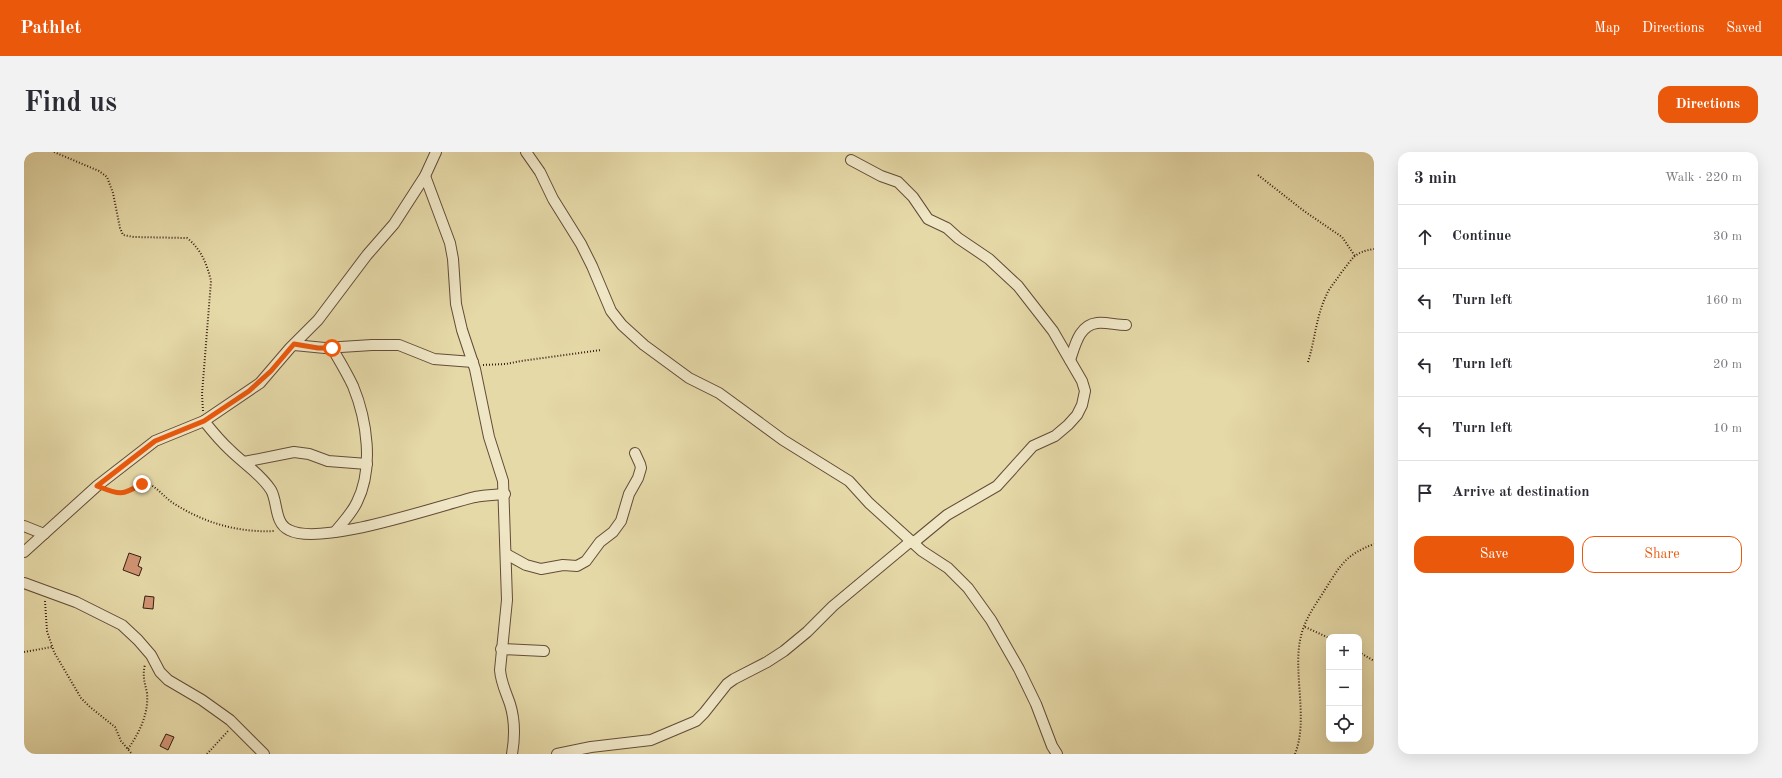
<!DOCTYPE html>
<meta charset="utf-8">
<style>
body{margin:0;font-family:"Old Standard TT",serif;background:#f2f2f3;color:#2b2b33}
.controls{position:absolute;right:12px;bottom:12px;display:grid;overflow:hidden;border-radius:8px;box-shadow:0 4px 16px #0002}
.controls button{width:36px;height:36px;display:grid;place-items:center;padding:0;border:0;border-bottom:1px solid #e1e1e2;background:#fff;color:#2b2b33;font:20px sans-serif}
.stop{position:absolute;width:12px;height:12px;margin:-9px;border:3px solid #ea580c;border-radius:50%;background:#fff}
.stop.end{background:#ea580c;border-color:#fff;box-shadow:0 1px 4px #0008}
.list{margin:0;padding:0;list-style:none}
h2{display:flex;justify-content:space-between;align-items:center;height:52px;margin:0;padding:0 16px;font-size:17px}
h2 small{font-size:13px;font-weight:400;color:#7c7c81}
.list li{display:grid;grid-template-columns:26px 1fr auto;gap:12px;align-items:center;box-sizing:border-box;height:64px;padding:0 16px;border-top:1px solid #e1e1e2}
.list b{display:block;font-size:15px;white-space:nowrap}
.list em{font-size:13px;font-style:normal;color:#7c7c81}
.actions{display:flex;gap:8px;padding:12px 16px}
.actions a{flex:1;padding:9px 0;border:1px solid #ea580c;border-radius:12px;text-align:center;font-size:14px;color:#ea580c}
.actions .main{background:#ea580c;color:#fff}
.icon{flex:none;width:22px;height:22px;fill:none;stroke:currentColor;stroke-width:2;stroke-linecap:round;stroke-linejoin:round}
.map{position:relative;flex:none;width:1350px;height:602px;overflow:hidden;border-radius:12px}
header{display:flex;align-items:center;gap:24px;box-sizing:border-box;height:56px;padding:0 20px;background:#ea580c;color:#fff}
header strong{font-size:19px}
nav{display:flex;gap:22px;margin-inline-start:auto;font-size:14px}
.intro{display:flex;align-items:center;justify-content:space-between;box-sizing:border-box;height:96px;padding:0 24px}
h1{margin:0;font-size:28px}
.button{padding:10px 18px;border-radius:12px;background:#ea580c;color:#fff;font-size:14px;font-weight:700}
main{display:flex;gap:24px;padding:0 24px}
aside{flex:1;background:#fff;border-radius:12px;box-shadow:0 4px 16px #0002}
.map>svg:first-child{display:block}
.building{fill:#d09473;stroke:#371d11}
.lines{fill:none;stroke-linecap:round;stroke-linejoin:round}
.minor-casing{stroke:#634c37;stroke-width:12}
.path{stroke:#371d11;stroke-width:2;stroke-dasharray:1 2;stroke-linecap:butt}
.minor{stroke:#efe6c6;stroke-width:10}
.route{stroke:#ea580c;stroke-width:5}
</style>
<header>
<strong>Pathlet</strong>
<nav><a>Map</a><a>Directions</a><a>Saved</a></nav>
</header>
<div class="intro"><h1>Find us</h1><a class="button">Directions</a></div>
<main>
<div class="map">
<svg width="1350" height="602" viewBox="0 0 1350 602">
<rect width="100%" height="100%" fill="#e6d9a8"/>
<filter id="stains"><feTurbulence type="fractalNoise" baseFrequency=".005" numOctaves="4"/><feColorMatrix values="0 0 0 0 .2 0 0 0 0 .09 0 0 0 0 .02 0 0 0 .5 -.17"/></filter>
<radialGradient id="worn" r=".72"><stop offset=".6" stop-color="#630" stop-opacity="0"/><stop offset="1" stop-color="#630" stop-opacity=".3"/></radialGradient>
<!-- building -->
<g class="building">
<polygon points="105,401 117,405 114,414 118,416 115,424 99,418"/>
<polygon points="121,444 130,445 129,457 119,456"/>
<polygon points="142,582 150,585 144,598 136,594"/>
</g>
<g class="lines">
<defs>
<g id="minor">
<polyline points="502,0 516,20 529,47 557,92 568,114 587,159 598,173 620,193 665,226 695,241 759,288 825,329 845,351 898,399 924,416 944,436 967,468 995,517 1012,552 1028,594 1033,602"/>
<polyline points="827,8 857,24 874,30 889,45 904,67 923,76 934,86 965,107 994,134 1029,179 1058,229 1061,239 1058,253 1053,263 1044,273 1031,284 1009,294 973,334 923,363 889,391"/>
<path d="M401,24L426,91L429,107L432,152L438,178L451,217L465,285L479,329L483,448L476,518C477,531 482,540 486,552C491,568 491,585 488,602"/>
<polyline points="270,193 301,196 348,193 375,193 410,207 449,210"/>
<path d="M308,196C315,208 323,221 329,234C343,268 350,316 333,350C328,361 319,370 311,380"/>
<path d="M1046,208C1051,194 1055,173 1073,171C1082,170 1092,173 1102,173"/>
<path d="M180,269C188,279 196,289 206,298C220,312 236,321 247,338C254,350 250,371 265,378C297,395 413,354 451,345C461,343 471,343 481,342"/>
<polyline points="220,310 270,300 285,302 304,309 343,312"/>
<polyline points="0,374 20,382"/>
<polyline points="0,400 73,334 131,289 180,269 236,231 266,196 294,168 343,103 370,72 401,24 412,0"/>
<polyline points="482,402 502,413 517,417 539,413 553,414 562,409 576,390 589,380 597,369 605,342 614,326 617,316 616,312 611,301"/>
<polyline points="0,431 52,450 98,473 114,488 127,503 136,520 144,528 178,548 206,568 240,602"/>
<polyline points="477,497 520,499"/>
<polyline points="533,602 567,595 627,588 672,569 680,561 703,532 710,527 743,510 760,499 783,480 809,454 887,389"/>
</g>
</defs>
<!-- minor casing -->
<use href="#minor" class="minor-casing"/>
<!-- path -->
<g class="path">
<path d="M30,0L75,19L83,25L89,41L96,76L99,83L110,85L163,86C177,97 183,112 187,129L178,242L179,259"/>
<polyline points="1234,23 1280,59 1318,85 1331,104"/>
<path d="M1284,210C1291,188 1292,165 1302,144C1305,136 1312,129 1317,121C1329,106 1330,100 1350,97"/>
<polyline points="459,213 482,212 497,209 577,198"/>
<path d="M84,338L100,342L123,331C133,335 140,345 149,351C180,371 215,381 251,379"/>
<polyline points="21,449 23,479 30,500 37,512 57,546 66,555 91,575 97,589 108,602"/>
<polyline points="1281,475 1305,486"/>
<polyline points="0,500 28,495"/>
<polyline points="1335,500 1350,509"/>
<path d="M104,597C115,581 125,562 123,541C121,531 118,524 121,513"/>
<polyline points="183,602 204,579"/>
<path d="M1271,602C1285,567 1268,519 1277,484C1281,466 1293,451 1302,436C1318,411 1322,403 1350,392"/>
</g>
<!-- minor -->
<use href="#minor" class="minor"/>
</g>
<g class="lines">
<!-- route -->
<path class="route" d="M118,332C97,344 96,343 73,334L131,289L180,269L225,239L247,219L270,192L294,196H308"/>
</g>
<rect width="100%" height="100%" filter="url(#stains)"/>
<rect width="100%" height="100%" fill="url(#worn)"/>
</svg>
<div class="controls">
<button>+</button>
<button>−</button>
<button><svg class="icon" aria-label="locate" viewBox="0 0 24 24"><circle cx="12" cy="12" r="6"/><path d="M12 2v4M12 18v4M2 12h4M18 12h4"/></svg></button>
</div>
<div class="stop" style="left:308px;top:196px"></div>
<div class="stop end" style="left:118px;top:332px"></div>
</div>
<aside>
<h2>3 min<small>Walk · 220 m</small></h2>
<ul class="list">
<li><svg class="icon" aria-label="ahead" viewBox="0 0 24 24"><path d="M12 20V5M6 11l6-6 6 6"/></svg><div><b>Continue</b></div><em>30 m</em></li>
<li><svg class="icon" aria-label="left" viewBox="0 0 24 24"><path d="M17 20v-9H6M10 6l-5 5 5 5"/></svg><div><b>Turn left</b></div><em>160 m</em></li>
<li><svg class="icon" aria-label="left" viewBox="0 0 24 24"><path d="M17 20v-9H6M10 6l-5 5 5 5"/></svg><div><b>Turn left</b></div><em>20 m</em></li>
<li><svg class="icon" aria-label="left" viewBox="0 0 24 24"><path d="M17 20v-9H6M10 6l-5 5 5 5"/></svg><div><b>Turn left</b></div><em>10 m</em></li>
<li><svg class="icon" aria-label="arrive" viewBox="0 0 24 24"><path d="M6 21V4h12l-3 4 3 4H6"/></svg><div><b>Arrive at destination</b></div></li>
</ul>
<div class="actions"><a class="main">Save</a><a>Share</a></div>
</aside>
</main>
